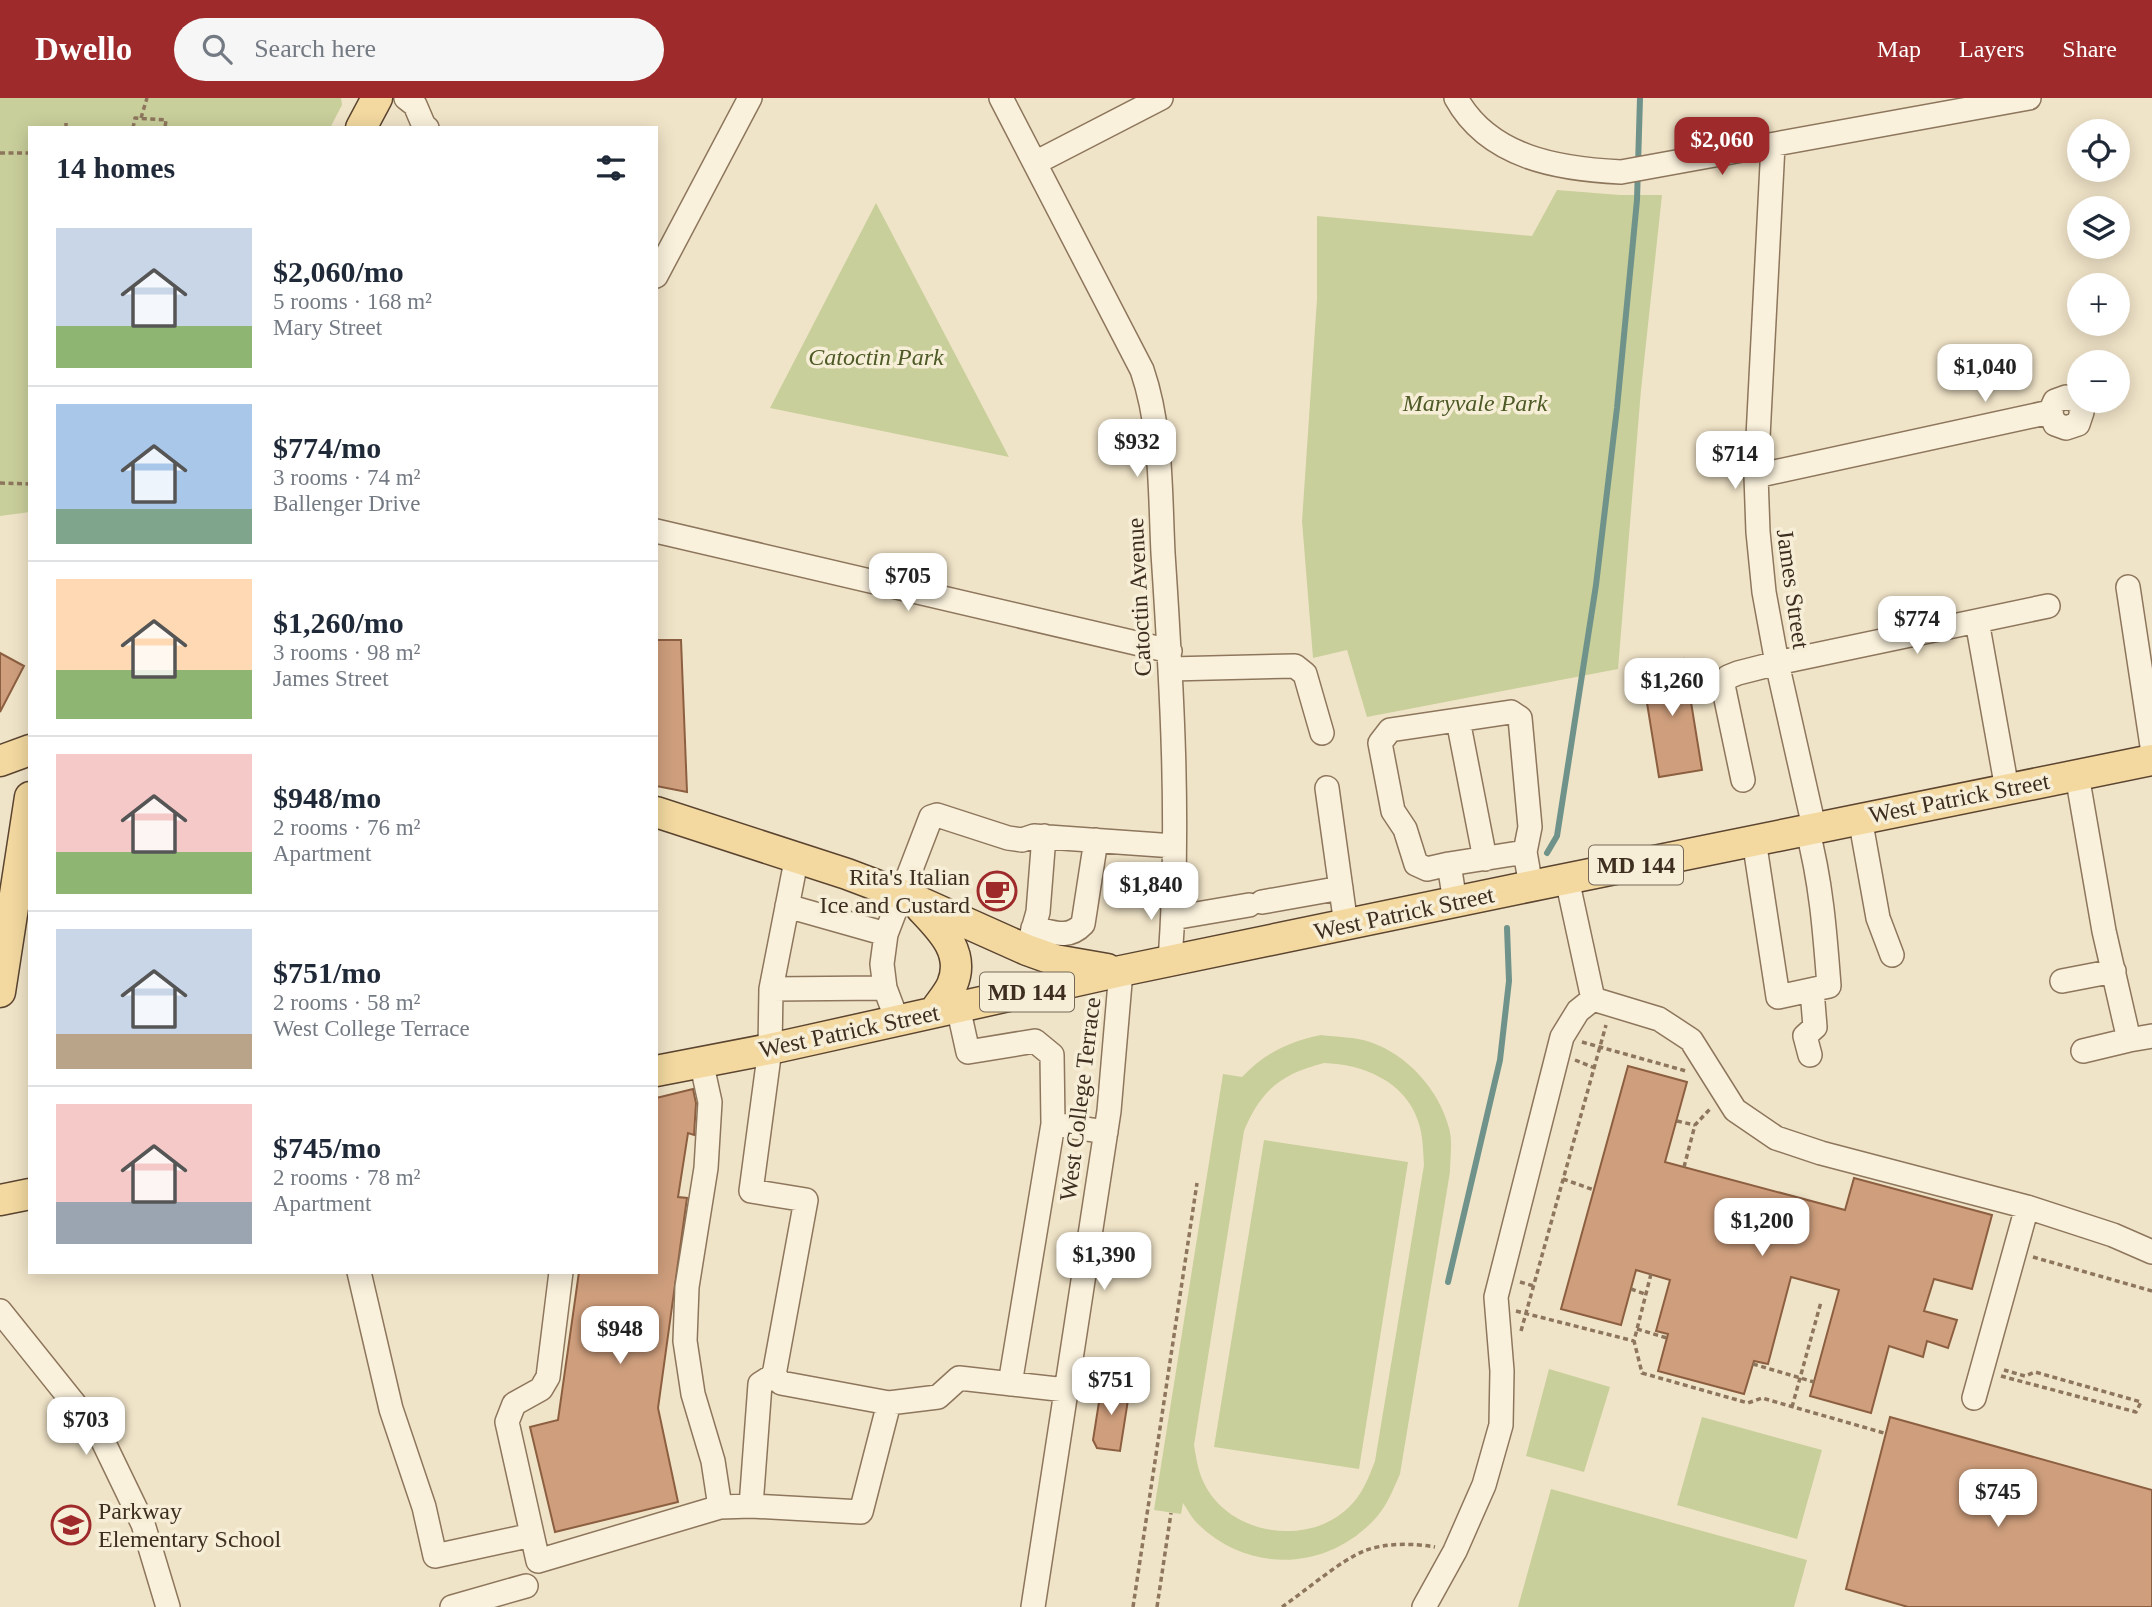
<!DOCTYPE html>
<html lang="en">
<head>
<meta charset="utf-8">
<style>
  :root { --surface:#fff; --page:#f6f6f7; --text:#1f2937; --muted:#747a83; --line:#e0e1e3; --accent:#9e2a2b }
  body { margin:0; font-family:"Times New Roman",serif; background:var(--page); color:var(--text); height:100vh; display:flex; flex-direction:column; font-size:26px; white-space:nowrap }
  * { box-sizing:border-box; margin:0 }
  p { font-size:23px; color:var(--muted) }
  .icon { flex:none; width:38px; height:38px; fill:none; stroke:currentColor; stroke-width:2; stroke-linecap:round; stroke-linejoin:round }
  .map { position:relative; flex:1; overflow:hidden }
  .panel { position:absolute; left:28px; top:28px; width:630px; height:1148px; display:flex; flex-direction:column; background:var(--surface); border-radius:0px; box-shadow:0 4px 18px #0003 }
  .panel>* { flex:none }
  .controls { position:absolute; left:2067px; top:21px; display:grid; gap:14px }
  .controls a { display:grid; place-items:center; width:63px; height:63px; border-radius:50%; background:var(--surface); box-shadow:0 4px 18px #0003; font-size:35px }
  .price { position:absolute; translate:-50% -60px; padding:0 16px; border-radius:14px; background:#fff; color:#222; font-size:23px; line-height:46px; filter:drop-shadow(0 2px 4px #0008) }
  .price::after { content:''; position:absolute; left:50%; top:42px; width:21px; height:16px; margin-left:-10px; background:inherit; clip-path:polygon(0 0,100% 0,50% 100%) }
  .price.selected { background:var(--accent); color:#fff }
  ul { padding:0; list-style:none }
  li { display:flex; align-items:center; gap:21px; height:175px; padding:0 28px }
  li+li { border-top:2px solid var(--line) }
  li span { display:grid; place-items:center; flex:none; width:196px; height:140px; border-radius:0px; color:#555 }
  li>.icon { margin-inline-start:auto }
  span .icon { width:84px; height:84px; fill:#fffc; stroke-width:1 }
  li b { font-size:30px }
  h2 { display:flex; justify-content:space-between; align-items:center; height:84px; padding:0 28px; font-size:30px }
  header { display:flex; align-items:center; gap:42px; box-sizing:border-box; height:98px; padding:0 35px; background:var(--accent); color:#fff }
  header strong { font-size:33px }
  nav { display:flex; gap:38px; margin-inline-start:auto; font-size:24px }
  .search { width:490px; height:63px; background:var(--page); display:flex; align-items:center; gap:18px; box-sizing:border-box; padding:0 24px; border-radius:38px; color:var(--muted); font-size:26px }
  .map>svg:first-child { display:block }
</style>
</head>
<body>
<header>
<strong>Dwello</strong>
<div class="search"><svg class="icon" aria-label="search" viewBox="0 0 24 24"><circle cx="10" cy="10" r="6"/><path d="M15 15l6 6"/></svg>Search here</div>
<nav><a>Map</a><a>Layers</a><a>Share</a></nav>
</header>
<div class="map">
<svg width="2152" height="1509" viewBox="0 0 2152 1509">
  <rect width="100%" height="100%" fill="#f0e4c8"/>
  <path fill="#c9cf9b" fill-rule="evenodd" d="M0,0H341L342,7L330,30H30V414L0,418Z
    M1557,92L1620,97H1662L1641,292L1618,571L1367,619L1347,552L1313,560L1302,423L1317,201V118L1532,138Z
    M876,105L1009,359L770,310Z
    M1321,937C1337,939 1355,939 1370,944C1408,957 1439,992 1449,1030C1453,1043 1450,1060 1450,1074L1400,1376C1393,1392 1386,1410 1373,1423C1325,1473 1249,1475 1199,1427C1192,1421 1188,1412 1183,1405L1181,1416L1154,1412L1223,976L1242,979C1264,956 1289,943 1321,937ZM1324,965C1362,966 1405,983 1418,1023C1423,1037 1423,1052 1424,1067L1375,1363C1369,1379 1362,1397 1349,1409C1308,1450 1227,1437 1203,1383C1198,1372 1196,1359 1194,1347L1244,1033C1261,992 1281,976 1324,965Z
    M1264,1042L1408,1064L1359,1371L1214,1349Z
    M1549,1271L1610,1289L1584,1374L1526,1358Z
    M1702,1319L1822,1352L1797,1441L1677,1407Z
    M1551,1391L1807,1462L1794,1509H1518Z"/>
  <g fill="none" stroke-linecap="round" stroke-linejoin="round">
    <path stroke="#6f938a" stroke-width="6" d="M1547,755L1557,738L1596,487L1617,310L1637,102L1640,0
      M1448,1184L1500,962L1509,883L1507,830"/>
  </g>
  <path fill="#cf9f7d" stroke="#8d5f41" stroke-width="2" d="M656,542H681L687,694L656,688Z
    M0,555L24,568L0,614Z
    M1684,561L1702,672L1659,679L1641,568Z
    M1628,968L1687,984L1665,1064L1845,1112L1854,1080L1992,1117L1972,1191L1934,1181L1924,1213L1957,1222L1948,1250L1927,1243L1923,1259L1889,1248L1871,1315L1810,1298L1839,1192L1791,1179L1768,1266L1754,1263L1744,1296L1658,1273L1668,1236L1656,1233L1670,1182L1636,1172L1621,1227L1561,1211Z
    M693,991L696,1005L694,1037L688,1035L678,1099L687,1100L658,1310L678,1404L555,1434L530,1329L558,1322L579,1174H656V1000Z
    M1102,1285L1130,1289L1120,1353L1097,1350L1093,1342Z
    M1890,1319L2152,1392V1509H1908L1846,1491Z"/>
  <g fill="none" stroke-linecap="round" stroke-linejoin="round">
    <defs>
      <path id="minor" d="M406,0L415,7L424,28L427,30
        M1001,0L1142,272C1162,330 1160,395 1163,455C1172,591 1180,728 1170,863
        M1456,0C1489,60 1559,71 1621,74L2029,0
        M1773,47L1756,378L1758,434L1764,494L1777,565L1814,729
        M1035,65L1161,0
        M656,178L750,0
        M1756,378L2050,314L2055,303L2066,299L2078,303L2082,314L2078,326L2066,330L2055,326L2050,314
        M656,433L1170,553
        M2128,489L2152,648
        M1977,523L2007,691
        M1170,571L1295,568L1305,576L1322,635
        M1458,622L1485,761
        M2077,677L2104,833L2129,942L2083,953
        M1743,682L1723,587L1728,579L1738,575L1777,565L2048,508
        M1327,690L1346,827
        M1860,720L1878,820L1892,857
        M1754,742L1778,899L1829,888C1825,835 1821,782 1807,731
        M797,758L771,891L770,951L751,1093L806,1102L774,1277L781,1285L889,1305
        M1449,766L1427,771L1416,766L1405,731L1393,713L1380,645L1390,632L1511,614L1520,620L1530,729L1525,754
        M1567,781L1593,901
        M1262,804L1341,790
        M1455,804L1449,766L1525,754L1531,788
        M787,808L886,836
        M1173,820L1249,807
        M1033,830C1053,834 1068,842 1083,826L1096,742
        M1030,842L1038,814L1044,738
        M2062,883L2114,873
        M885,890L882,866L886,836L931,719L937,717L1008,740L1022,742L1034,738L1174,748
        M771,891L885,890L897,922
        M1593,901L1659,921L1691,942L1735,1012L1776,1040L1821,1055L2027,1109L2113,1137L2152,1154
        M958,909L968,954L1035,943L1052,957L1053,1026
        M2129,942L2152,938
        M1810,957L1805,938L1815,929L1812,892
        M359,1174L391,1311L424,1409L435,1458L532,1437
        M561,1174L548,1279L541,1291L514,1306L507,1324L538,1463L720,1409L713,1363L693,1296L685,1243L687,1189L706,1070L710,1004L701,963
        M0,1213L101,1339L143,1426L168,1509
        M1010,1286L1053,1026L1106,1034
        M1974,1300L2027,1109
        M751,1408L760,1286L774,1277
        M720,1409L751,1408L861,1414L889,1305L938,1299L959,1280L1066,1292
        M452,1509L526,1488
        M1033,1509L1109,1013L1121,873
        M1424,1509L1455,1453L1484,1387L1501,1327L1502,1273L1496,1199L1562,939L1578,913L1593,901"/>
      <path id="major" d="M361,30L377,0
        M0,663L30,652
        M656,714L847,776L913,801L1027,852L1055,862L1107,871
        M921,810C941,831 966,855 952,887C948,896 940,905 934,914
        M0,894L30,699
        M656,973L770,951L1121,873L1546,785L2152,662
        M0,1102L30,1096"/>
    </defs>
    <use href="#minor" stroke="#8d765c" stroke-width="26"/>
    <use href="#major" stroke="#5b4430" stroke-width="33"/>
    <path stroke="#8d765c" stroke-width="3.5" stroke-dasharray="5 3.5" stroke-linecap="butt" d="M141,20L147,0
      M66,25V30
      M133,30L135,20L166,22L165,30
      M0,55H30
      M0,385L30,386
      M1582,944L1686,973
      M1575,962L1595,970
      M1677,1023L1695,1027
      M1684,1069L1695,1027L1710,1011
      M1563,1081L1594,1092
      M2033,1159L2152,1193
      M1651,1176L1634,1243L1642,1275L1748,1305L1762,1300L1884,1335
      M1520,1184L1534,1188
      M1631,1191L1645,1196
      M1516,1213L1634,1243
      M1637,1231L1667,1240
      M1521,1233L1606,927
      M1753,1266L1814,1284
      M2001,1278L2136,1314L2141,1304L2035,1274L2025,1278L2004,1272
      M1792,1309L1821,1204
      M1133,1509L1197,1085
      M1157,1509L1171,1415
      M1282,1509C1304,1494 1341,1462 1364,1453C1384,1445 1413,1445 1435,1449"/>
    <use href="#minor" stroke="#faf1dc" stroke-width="23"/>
    <use href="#major" stroke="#f3d9a0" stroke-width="30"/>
  </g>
  <defs>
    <symbol id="cafe-ring" viewBox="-11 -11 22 22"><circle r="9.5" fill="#f7eed8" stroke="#9e2a2b" stroke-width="1.5"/><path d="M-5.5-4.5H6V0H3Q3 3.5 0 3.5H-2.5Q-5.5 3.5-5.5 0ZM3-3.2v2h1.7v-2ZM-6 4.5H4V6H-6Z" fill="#9e2a2b"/></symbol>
    <symbol id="school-ring" viewBox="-11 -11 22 22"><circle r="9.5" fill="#f7eed8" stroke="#9e2a2b" stroke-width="1.5"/><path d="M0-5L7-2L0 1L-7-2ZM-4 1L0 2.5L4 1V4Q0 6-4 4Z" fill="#9e2a2b"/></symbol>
  </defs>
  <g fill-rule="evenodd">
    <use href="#cafe-ring" x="975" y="771" width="44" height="44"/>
    <use href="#school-ring" x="49" y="1405" width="44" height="44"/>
  </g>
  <g text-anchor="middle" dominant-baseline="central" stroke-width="7" stroke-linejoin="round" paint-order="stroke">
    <g fill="#f7eed8" stroke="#756857" stroke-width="2">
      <rect x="1589" y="747.5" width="94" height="39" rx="5"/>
      <rect x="980" y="874.5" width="94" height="39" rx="5"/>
    </g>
    <g font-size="23" font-weight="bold" fill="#3d2e20">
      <text x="1636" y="767">MD 144</text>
      <text x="1027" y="894">MD 144</text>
    </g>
    <g font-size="24" font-style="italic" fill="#4d5a26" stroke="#f7eed8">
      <text x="876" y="259">Catoctin Park</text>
      <text x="1475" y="305">Maryvale Park</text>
    </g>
    <g font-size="24" fill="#3d2e20" stroke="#f7eed8">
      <text transform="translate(1793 491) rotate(82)">James Street</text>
      <text transform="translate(1139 499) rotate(-93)">Catoctin Avenue</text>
      <text transform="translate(1959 700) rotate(-11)">West Patrick Street</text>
      <text transform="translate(1404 815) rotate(-12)">West Patrick Street</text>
      <text transform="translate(849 933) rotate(-12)">West Patrick Street</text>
      <text transform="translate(1080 1001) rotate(-83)">West College Terrace</text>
    </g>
    <g font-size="24" fill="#3d2e20" stroke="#f7eed8" text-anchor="end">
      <text x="970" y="779">Rita's Italian<tspan x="970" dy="28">Ice and Custard</tspan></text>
      <text x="98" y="1413" text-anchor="start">Parkway<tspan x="98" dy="28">Elementary School</tspan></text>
    </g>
  </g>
</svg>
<div class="controls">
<a><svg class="icon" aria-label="locate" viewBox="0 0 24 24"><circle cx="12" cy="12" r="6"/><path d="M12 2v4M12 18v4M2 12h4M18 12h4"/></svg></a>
<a><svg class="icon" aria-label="layers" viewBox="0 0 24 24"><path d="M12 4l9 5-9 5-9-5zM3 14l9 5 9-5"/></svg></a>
<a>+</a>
<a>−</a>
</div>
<b class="price selected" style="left:1722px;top:79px">$2,060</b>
<b class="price" style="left:1985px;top:306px">$1,040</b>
<b class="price" style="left:1137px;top:381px">$932</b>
<b class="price" style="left:1735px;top:393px">$714</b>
<b class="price" style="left:908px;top:515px">$705</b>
<b class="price" style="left:1917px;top:558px">$774</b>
<b class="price" style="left:1672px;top:620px">$1,260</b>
<b class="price" style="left:1151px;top:824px">$1,840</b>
<b class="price" style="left:1762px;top:1160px">$1,200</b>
<b class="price" style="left:1104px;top:1194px">$1,390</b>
<b class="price" style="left:620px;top:1268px">$948</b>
<b class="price" style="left:1111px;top:1319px">$751</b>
<b class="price" style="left:86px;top:1359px">$703</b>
<b class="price" style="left:1998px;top:1431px">$745</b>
<section class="panel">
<h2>14 homes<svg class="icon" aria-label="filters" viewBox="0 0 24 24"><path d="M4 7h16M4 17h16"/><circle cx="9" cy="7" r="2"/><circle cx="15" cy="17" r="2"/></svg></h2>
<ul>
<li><span style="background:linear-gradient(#c9d6e8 70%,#8fb573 0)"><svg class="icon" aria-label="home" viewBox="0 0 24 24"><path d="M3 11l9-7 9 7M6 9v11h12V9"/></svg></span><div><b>$2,060/mo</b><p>5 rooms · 168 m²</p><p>Mary Street</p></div></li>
<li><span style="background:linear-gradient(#a9c7e8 75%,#7fa58c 0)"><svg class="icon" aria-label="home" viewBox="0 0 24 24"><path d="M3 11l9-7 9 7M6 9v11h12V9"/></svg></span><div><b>$774/mo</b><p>3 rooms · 74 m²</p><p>Ballenger Drive</p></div></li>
<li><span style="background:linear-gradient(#ffd9b3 65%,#8fb573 0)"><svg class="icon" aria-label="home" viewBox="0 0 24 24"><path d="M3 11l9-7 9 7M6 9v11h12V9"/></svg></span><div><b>$1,260/mo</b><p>3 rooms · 98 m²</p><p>James Street</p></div></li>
<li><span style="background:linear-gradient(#f6c9c9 70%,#8fb573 0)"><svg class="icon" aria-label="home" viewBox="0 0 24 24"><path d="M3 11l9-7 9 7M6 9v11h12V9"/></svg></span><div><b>$948/mo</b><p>2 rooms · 76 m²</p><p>Apartment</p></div></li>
<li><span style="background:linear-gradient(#c9d6e8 75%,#b9a48a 0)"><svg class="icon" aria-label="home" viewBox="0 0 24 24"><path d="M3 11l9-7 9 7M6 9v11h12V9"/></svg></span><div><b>$751/mo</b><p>2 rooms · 58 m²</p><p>West College Terrace</p></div></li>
<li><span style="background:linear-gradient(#f6c9c9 70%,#9aa5b1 0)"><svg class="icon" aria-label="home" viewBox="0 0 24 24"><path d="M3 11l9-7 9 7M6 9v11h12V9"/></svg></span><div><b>$745/mo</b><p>2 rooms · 78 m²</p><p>Apartment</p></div></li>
</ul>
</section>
</div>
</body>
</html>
